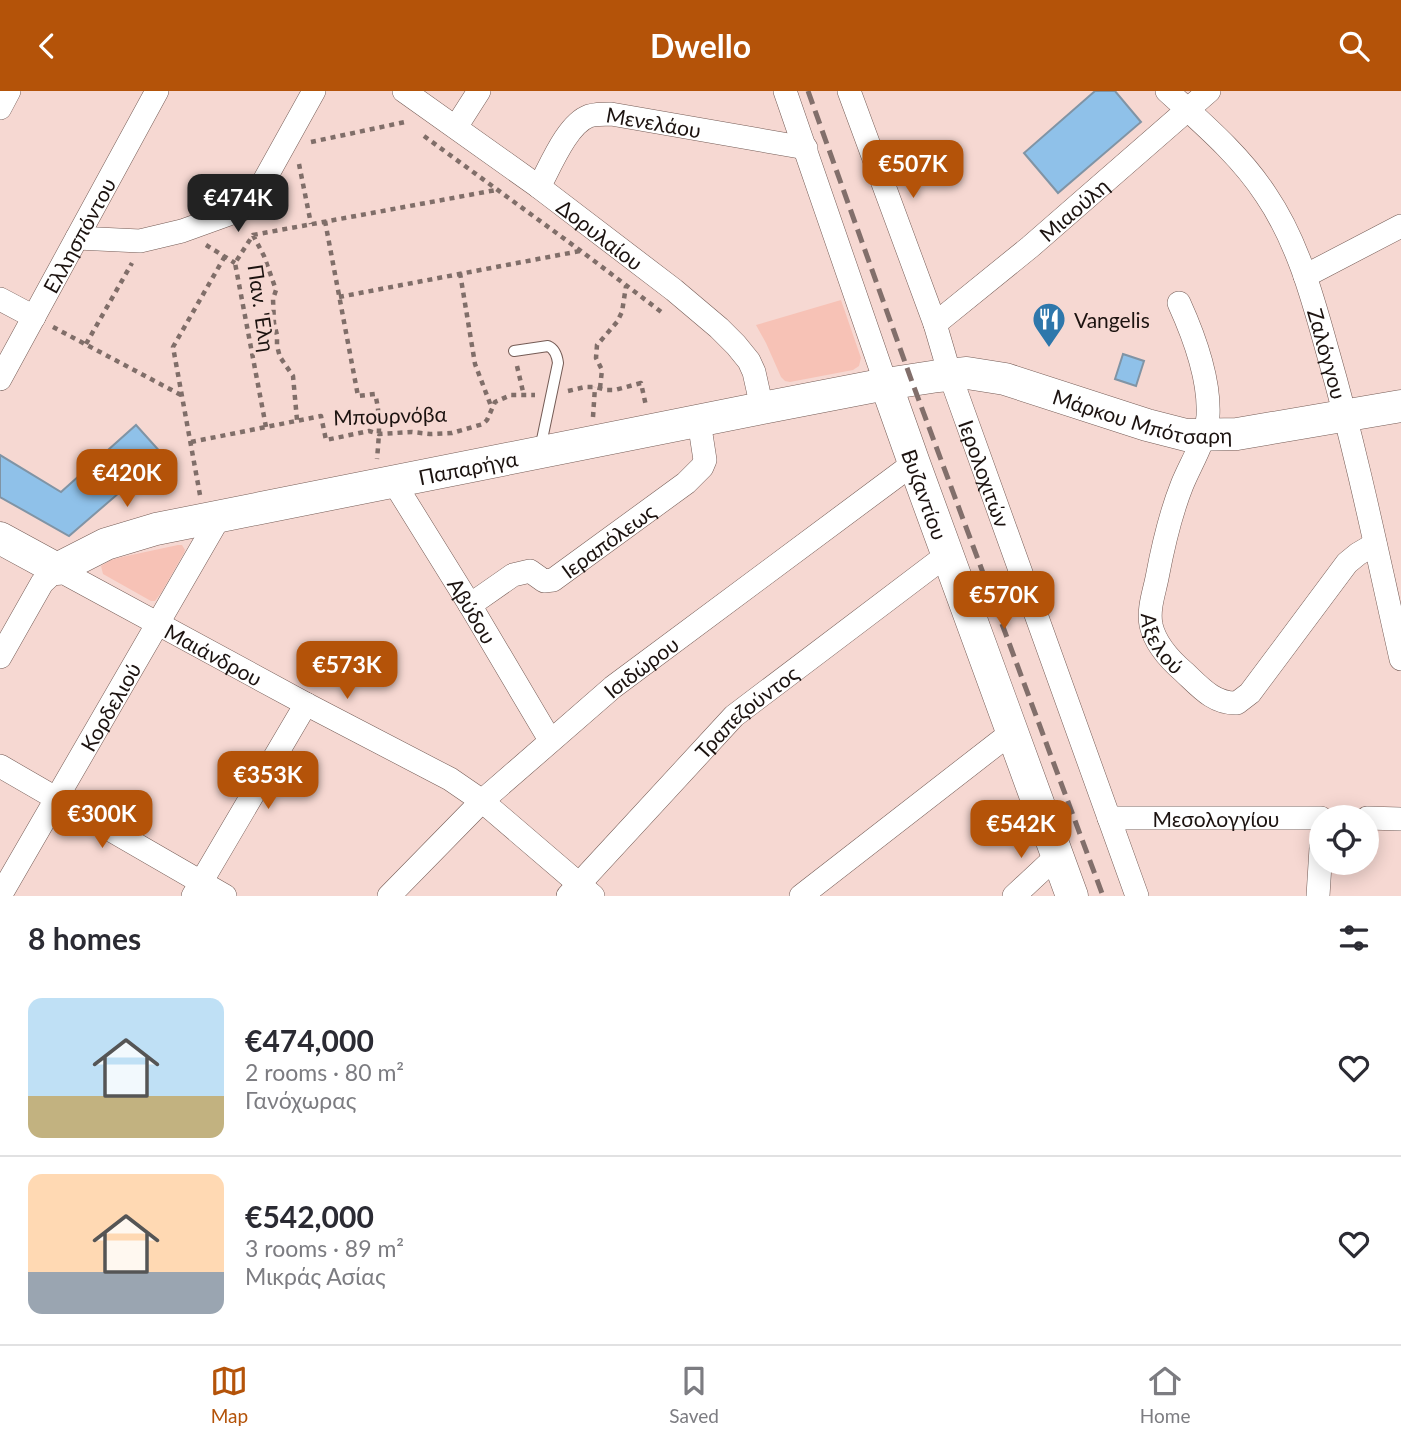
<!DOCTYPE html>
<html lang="en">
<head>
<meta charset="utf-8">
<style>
  :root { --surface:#fff; --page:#f2f2f3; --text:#2b2b33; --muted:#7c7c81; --line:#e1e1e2; --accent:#b45309 }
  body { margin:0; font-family:Lato,sans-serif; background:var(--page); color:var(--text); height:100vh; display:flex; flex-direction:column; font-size:26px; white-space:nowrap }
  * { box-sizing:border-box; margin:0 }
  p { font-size:23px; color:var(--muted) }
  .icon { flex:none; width:38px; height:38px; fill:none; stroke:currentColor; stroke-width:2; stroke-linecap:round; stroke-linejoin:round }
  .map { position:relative; height:805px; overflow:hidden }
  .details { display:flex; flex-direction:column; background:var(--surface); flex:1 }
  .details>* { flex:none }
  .fabs { position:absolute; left:1309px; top:714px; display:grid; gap:14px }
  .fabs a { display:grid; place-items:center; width:70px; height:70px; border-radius:50%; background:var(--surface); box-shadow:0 4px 18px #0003; font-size:35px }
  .price { position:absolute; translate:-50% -60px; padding:0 16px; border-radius:14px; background:var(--accent); color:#fff; font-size:23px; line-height:46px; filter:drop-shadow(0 2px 4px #0008) }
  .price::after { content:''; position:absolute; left:50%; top:42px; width:21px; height:16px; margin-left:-10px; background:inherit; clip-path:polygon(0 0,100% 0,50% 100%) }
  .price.active { background:#222; color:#fff }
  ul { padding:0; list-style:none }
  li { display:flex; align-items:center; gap:21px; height:175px; padding:0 28px }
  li+li { border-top:2px solid var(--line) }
  li span { display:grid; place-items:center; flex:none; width:196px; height:140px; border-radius:14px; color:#555 }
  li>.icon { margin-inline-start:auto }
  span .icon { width:84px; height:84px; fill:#fffc; stroke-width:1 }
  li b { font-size:30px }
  h2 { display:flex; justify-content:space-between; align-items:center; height:84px; padding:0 28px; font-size:30px }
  header { display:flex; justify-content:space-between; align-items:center; height:91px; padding:0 28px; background:var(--accent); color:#fff; font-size:32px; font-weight:700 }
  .tab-bar { display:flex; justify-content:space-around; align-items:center; height:98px; border-top:2px solid var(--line); background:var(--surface); font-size:19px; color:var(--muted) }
  .tab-bar a { display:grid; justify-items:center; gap:4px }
  .tab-bar .active { color:var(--accent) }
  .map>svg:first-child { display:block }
</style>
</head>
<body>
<header><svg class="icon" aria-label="back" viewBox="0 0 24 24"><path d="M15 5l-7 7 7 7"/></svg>Dwello<svg class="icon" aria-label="search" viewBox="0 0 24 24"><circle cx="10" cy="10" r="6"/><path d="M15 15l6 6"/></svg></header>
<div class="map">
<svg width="1401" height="805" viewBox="0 0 1401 805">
  <rect width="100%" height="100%" fill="#f6d8d2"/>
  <path fill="#f7c2b6" d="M841,209L861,267L859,275L853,279L790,291L785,290L781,286L766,252L756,234Z
    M178,454H182L185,459L184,462L161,502L155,510H151L103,483L101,475L111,469L122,466Z"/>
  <path fill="#8fc1e9" stroke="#8094a5" stroke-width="2" d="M1095,0H1115L1141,31L1058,102L1024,62Z
    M1123,263L1144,270L1136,295L1115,288Z
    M136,334L163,364L69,445L0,406V364L61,401Z"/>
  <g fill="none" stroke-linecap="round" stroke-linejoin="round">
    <defs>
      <path id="lane" d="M514,260L548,255C555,258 557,264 558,272L540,358"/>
      <g id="street">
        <path id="s1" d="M404,0L539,96L674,199L719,237L736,254L749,270L754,281L762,317"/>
        <path d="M785,0L886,293"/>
        <path id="s2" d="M849,0L935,233L950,284L1137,805"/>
        <path id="s3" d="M1167,0C1202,32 1240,64 1266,104C1298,151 1313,208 1328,262C1357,363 1378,466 1401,568"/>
        <path d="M0,17L9,0"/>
        <path d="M456,36L479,0"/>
        <path id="s4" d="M539,96C550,76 567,33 589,25C596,23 604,23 611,23L806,57"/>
        <path d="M77,147L140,150L182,140L243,118L251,110L259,99L314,0"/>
        <path d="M1305,185L1401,135"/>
        <path d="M0,208L34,226"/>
        <path id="s5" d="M1179,212C1194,245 1210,288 1208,325C1206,349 1191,372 1182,394C1170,424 1163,455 1157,487C1154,502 1148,518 1151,534C1155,552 1170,569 1184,581C1200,596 1214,613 1237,612L1250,602L1347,472L1358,463L1375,453"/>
        <path id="s6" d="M935,233L1030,156L1209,0"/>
        <path id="s7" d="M0,288L157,0"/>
        <path id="s8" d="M393,390L470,514L550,649"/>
        <path id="s9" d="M470,514L513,484L530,480L544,490L553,489L686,392L702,376L705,369L699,330"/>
        <path id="s10" d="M0,566L42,492L57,478L306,613L450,688L482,710L593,805"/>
        <path d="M0,675L225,805"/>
        <path id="s11" d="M1109,727H1321"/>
        <path d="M1367,727L1401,728"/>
        <path id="s12" d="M0,805L220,425"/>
        <path d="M193,805L306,613"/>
        <path id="s13" d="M389,805L482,710L613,596L914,372"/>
        <path id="s14" d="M568,805L734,625L948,463"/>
        <path d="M801,805L1012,641"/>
        <path d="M1014,805L1058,764"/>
        <path d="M1318,805L1321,757"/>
      </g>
      <g id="secondary">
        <path id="s15" d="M886,293L914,372L1072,805"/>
        <path id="s16" d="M0,447L57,478L106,453L156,438L762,317L886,293L938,285L967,282L1005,288L1147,334L1186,344L1237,343L1401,315"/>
      </g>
    </defs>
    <use href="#lane" stroke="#745b55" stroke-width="12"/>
    <use href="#street" stroke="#745b55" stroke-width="24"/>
    <use href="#secondary" stroke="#745b55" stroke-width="33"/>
    <path stroke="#806e69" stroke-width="4.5" stroke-dasharray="5 5" stroke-linecap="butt" d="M424,45L581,160L664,223
      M311,51L405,31L408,33
      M299,73L311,133
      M325,130L358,305L375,303C381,325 379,345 377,368
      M253,144L264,165L276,199L273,208L274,232L277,244V255L280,266L293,285L297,329
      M206,154L235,172
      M460,182L475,273L491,315
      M339,206L580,160
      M53,236L181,304
      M86,253L132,172
      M517,275L524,305
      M600,297L602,279L596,267L597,254L617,231L622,221L626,195
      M568,300L585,296H595L607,299H615L641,292L646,315
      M593,326L595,296
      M266,336L235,172L253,144L496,99
      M191,351L321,325L326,349L369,340L379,343L412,341L430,343L452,342L483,333L487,329L495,311L511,304H535
      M200,404L173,256L225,165"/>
    <use href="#lane" stroke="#fff" stroke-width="10"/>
    <use href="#street" stroke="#fff" stroke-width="23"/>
    <use href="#secondary" stroke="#fff" stroke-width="32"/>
    <path stroke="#826f6b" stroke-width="5" stroke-dasharray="14 7" stroke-linecap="butt" d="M808,0L911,288L1103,805"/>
  </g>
  <defs>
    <symbol id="restaurant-pin" viewBox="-11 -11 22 30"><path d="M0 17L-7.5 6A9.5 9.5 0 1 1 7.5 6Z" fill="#2e77ab" stroke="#f6d8d2"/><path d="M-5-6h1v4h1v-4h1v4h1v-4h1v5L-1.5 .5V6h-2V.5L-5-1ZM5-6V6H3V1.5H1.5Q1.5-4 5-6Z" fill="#fff"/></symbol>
  </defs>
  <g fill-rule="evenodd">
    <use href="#restaurant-pin" x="1030" y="209" width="38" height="52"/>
  </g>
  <g text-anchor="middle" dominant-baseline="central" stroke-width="6" stroke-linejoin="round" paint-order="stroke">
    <g font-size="21" fill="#1c1310" stroke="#f6d8d2">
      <text stroke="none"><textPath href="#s4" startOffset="154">Μενελάου</textPath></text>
      <text stroke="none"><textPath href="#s6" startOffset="180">Μιαούλη</textPath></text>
      <text stroke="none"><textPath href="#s7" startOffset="164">Ελλησπόντου</textPath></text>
      <text stroke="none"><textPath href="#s1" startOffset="243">Δορυλαίου</textPath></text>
      <text transform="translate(262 217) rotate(82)">Παν. 'Ελη</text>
      <text stroke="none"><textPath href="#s3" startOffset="315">Ζαλόγγου</textPath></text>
      <text stroke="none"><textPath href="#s16" startOffset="1180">Μάρκου Μπότσαρη</textPath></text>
      <text transform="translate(390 324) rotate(-2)">Μπουρνόβα</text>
      <text stroke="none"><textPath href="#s16" startOffset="490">Παπαρήγα</textPath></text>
      <text stroke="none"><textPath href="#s2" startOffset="406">Ιερολοχιτών</textPath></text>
      <text stroke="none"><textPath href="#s15" startOffset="117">Βυζαντίου</textPath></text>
      <text stroke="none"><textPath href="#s9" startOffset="164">Ιεραπόλεως</textPath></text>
      <text stroke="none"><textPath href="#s8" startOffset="152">Αβύδου</textPath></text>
      <text stroke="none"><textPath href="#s5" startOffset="357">Αξελού</textPath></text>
      <text stroke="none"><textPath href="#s10" startOffset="284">Μαιάνδρου</textPath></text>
      <text stroke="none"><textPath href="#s13" startOffset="341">Ισιδώρου</textPath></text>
      <text stroke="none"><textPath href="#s12" startOffset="219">Κορδελιού</textPath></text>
      <text stroke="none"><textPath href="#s14" startOffset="257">Τραπεζούντος</textPath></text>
      <text stroke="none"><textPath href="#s11" startOffset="107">Μεσολογγίου</textPath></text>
    </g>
    <g font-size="21" fill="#1c1310" stroke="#f6d8d2" text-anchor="start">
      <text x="1074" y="228">Vangelis</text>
    </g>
  </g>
</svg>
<div class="fabs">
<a><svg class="icon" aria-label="locate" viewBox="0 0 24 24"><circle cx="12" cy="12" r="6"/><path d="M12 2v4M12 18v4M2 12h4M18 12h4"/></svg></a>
</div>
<b class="price" style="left:913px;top:109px">€507K</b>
<b class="price active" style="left:238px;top:143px">€474K</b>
<b class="price" style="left:127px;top:418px">€420K</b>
<b class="price" style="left:1004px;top:540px">€570K</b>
<b class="price" style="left:347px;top:610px">€573K</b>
<b class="price" style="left:268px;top:720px">€353K</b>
<b class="price" style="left:102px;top:759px">€300K</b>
<b class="price" style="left:1021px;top:769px">€542K</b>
</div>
<section class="details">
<h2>8 homes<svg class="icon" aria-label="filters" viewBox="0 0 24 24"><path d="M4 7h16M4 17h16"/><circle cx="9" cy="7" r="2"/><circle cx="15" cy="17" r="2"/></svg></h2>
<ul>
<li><span style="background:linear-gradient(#bfe0f5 70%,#c2b280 0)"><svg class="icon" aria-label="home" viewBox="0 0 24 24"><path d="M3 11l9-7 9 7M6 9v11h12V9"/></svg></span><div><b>€474,000</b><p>2 rooms · 80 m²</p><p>Γανόχωρας</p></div><svg class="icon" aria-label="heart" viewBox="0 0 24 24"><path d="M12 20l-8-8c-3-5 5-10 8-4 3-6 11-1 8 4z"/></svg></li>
<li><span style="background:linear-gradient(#ffd9b3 70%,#9aa5b1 0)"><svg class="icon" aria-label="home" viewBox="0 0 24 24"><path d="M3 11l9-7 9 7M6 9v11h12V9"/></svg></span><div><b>€542,000</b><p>3 rooms · 89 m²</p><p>Μικράς Ασίας</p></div><svg class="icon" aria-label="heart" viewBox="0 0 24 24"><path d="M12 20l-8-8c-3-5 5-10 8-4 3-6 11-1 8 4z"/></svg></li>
</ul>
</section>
<nav class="tab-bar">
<a class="active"><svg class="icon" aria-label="map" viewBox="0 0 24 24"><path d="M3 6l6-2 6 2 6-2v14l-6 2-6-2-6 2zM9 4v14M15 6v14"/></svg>Map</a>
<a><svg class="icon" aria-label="saved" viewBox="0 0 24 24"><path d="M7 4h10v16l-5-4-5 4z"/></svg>Saved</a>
<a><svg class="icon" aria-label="home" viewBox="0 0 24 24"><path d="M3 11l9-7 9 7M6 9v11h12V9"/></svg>Home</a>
</nav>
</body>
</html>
